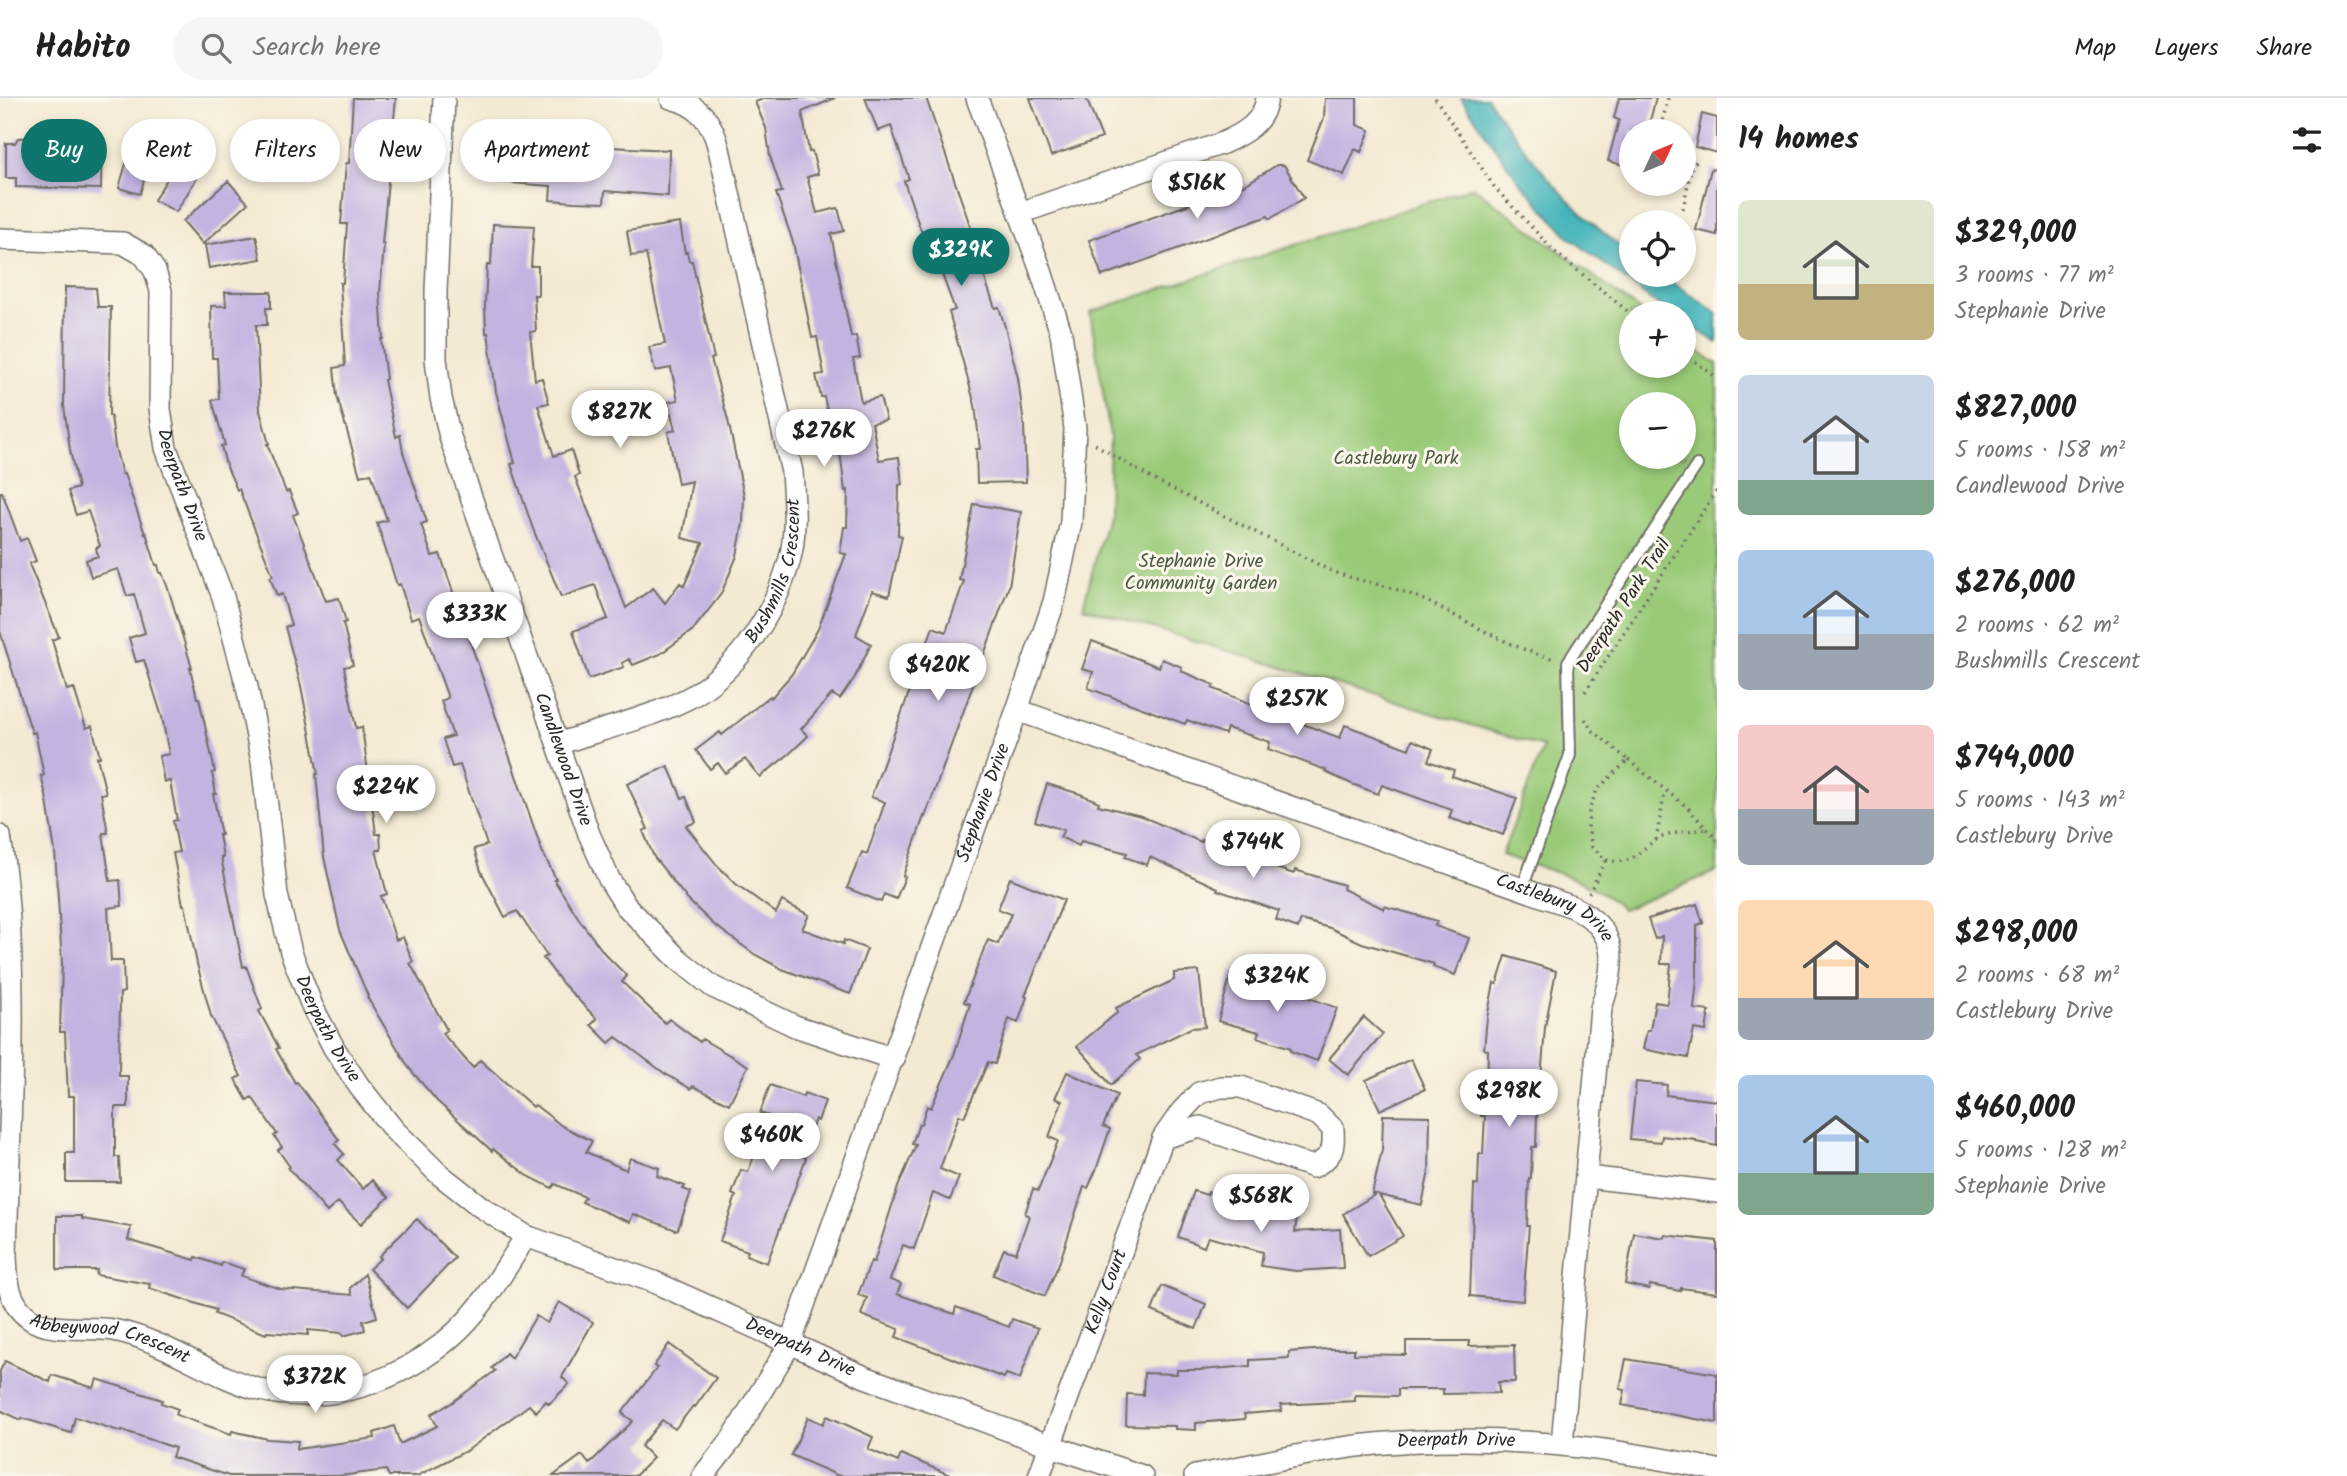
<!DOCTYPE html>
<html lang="en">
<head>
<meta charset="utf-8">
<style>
  :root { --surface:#fff; --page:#f6f6f6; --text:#202124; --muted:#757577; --line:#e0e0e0; --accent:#0f766e }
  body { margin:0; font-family:Kalam,sans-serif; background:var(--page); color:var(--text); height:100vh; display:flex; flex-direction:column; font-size:26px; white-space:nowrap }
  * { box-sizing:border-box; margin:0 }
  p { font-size:23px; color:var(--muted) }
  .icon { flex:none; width:38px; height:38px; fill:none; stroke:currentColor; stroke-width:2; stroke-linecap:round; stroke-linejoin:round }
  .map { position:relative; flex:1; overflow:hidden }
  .sheet { display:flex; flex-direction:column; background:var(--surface); width:630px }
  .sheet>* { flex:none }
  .hud { position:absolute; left:21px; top:21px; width:665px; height:63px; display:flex; gap:14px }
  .needle { width:46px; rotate:46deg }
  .tools { position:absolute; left:1619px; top:21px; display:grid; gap:14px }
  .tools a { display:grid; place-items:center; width:77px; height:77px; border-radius:50%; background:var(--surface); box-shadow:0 4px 10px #0003; font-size:35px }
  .price { position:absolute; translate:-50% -60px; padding:0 16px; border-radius:24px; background:#fff; color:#222; font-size:23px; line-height:46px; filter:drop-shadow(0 2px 4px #0008) }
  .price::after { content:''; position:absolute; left:50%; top:42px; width:21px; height:16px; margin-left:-10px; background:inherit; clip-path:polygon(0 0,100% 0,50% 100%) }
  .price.current { background:var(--accent); color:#fff }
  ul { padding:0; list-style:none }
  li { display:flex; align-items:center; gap:21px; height:175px; padding:0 21px }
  li span { display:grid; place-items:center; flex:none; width:196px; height:140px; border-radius:10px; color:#555 }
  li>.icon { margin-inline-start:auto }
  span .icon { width:84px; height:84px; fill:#fffc; stroke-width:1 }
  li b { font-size:30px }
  h2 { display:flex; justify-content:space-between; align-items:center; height:84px; padding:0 21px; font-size:30px }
  .tag { padding:0 24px; border-radius:32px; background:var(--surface); box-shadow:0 4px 10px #0003; font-size:24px; line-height:63px }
  .tag.current { background:var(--accent); color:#fff }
  header { display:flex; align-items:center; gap:42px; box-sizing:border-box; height:98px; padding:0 35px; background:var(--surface); border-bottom:2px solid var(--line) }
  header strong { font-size:33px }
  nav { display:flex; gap:38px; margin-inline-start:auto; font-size:24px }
  .search { width:490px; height:63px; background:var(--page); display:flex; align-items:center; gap:18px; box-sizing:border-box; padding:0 24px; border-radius:38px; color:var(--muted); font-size:26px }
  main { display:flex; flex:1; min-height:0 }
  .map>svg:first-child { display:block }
</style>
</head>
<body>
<header>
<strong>Habito</strong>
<div class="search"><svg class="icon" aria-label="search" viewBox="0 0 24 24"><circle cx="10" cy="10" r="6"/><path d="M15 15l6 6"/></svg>Search here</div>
<nav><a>Map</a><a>Layers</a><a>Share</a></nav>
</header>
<main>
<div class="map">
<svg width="1717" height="1378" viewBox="0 0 1717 1378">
  <rect width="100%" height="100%" fill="#fbf7ec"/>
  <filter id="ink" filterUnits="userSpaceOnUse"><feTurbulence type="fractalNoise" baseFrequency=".0143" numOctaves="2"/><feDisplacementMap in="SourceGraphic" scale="14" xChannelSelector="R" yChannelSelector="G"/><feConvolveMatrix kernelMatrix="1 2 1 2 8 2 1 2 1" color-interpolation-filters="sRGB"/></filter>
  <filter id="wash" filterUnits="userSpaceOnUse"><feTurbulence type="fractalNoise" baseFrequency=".00686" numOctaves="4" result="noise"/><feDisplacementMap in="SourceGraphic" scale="28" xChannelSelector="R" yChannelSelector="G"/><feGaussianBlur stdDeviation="1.57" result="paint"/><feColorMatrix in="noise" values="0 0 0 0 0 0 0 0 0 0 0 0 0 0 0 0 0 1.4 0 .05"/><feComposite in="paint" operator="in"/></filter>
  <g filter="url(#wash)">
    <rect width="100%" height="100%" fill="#f3ead3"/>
    <path fill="#9aca78" stroke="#627a52" stroke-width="2" fill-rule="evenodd" d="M1473,89L1643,215H1631V268H1684V243L1717,266V773L1622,812C1593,780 1541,771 1502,757L1543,649L1083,509L1108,413L1110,338L1090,214ZM1631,306H1684V359H1631Z"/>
    <path fill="#43b4ba" stroke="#377072" stroke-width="2" d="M1461,0H1487C1530,60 1570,113 1631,156V177H1662L1717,215V245L1684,223V215H1671L1651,202L1569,139L1517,81Z"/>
    <g id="blocks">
      <path fill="#c3b3e1" d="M353,0H396L382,146L384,147L380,194L383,241H381L386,281L384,282L396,339L400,337L403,354L427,424L421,426L432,458L440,456L542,753L556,781L554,782L581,824L605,856L627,878L622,884L665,925L669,921L700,944L702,941L748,968L729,1006L693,988L691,991L664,975L616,939L609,945L591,927L597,921L563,886L543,860L547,858L517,813L505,819L481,773L474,751L487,747L460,667L452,669L443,641L453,638L441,603L448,600L419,518L411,521L400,486L397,487L377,425L387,422L371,375L360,378L337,298L334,270L345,268L340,185H343L347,126H341L346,65H349Z
        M766,0H835L802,14L809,54L812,53L818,76L807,79L817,115L838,110L844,133L831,136L851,239L856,238L860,260L853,261L861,304L880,299L886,322L872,325L879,362L899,359L902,386L899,387L898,437L902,438L889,498L872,493L856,537L871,546L855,579L840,601L832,596L801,631L808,638L789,656L760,679L745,661L725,675L718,665L710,671L696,652L720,634L722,637L770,598L771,600L792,576L818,531L846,456L840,455L844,429H847L848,392L845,393L841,361L834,334H832L824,299H821L816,277L824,276L817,239L812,240L793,144L776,95L782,94L770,58L766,30L755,4Z
        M865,0H926L974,139L971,140L995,210L999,209L1005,229L1018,280L1024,327L1026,384L977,385L976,351H980L975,307L949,214L955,212L936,160L932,162L919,127L904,83L909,81L891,28L878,33Z
        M1030,0H1086L1102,40L1051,58Z
        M1325,0H1357V27L1370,32L1361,54L1355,51L1344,77L1307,62L1324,20Z
        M1619,0H1656L1648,30L1642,28L1641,33H1631V69L1608,63L1619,22L1614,20Z
        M1702,16L1717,20V55L1695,49Z
        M134,38L155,44L140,96L119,90Z
        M41,39L102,40L101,91L16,89V80H6V45H15L18,40Z
        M489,43L669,52L668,98L605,93L604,105L574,104L550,102L551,88L485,83Z
        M187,49L208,62L176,114L154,102Z
        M1277,67H1284L1304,100L1270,121L1268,118L1102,178L1089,142L1246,86Z
        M1711,71L1717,72V137L1696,132Z
        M228,83L248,105L203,146L183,123Z
        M680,125L685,155L687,154L689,163H692L714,260L711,261L728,322L744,398L743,425L737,458L721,496L693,532L660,556L633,567L629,561L622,565L624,569L589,581L573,533L608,521L595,487L561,499L533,431L511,366L515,365L496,294L488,235H486L485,207L487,167H491L493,126L534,128L531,168H538V197H534L536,233L530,234L535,282L542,280L549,305L538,307L554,358L571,352L579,377L575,379L626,510L653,490L665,505L680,485L684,488L703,445L682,440L692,383L678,386L668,334L675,332L668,304L678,302L671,270L655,273L649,249L665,246L646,156L631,158L627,133Z
        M256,138L261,161L209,170L205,147Z
        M65,189L96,190L98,209H111L109,318H111L115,349L122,376H124L145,436L146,435L156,467H158L160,475H162L169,493L192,570H190L197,600H199L215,674L212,675L216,696H213L221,737H219L223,759H221L243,869L246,868L262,911L259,913L279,950L276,951L295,985L297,984L339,1042L335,1046L344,1056L338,1062L363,1091L372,1082L389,1099L361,1126L338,1104L327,1114L288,1070L290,1069L278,1052L282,1049L274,1038L277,1036L252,999L247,1002L235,981L241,978L211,918L197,866L185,807H183L173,755L179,754L173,723L177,722L170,683L164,684L159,658L169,656L162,619L144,562L136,564L129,540L145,535L134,496L127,498L118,471L91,479L86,462L98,458L96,450L100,448L88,413L76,417L68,393L78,390L70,352L64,308Z
        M225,194H271V210H266L267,227H256L260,313L269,346H267L286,394L289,393L298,415L293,417L326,503L339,500L346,524L343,525L353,567L344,569L356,630L362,629L376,736H380L381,752H376L387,796L381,798L396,842L403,839L413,864L410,865L447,932L442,935L473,970L480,962L533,1009L535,1007L562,1028L592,1043L586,1054L626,1072L630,1060L659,1070L657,1078L685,1088L683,1091L691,1094L678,1131L676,1132L633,1116L630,1124L617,1119L582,1104L585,1099L555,1086L552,1090L528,1078L493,1051L492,1053L437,1003L409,970L367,899L368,898L340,832L324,759L316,676H318L301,588L285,529L291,527L282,496L277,498L270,479L273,478L239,391L237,392L226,367L221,348L225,347L212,302L219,301L217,260H212L211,208H226Z
        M0,394H2L20,443L27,440L36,463L29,466L59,539L52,542L67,592L74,590L86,630L92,628L100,659H97L106,695L101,696L108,735H103L110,783L120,782L122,808L108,810L111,863H123L124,894L120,895L119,978H128V1009H115V1059H119L120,1084H66V1055H74V998H68L65,934H60L62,865L55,753L46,697L41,678L44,677L35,634L32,635L0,533Z
        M974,406L1021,414L1009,488L925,719L924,718L903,778L905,779L896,801L884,796L881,804L847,790L862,754L867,756L885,704L871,699L933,529L946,534L964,483L959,482Z
        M1092,543L1159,569L1162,561L1182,569L1181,573L1214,587L1212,590L1251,606L1255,595L1276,602L1274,609L1302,618L1300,625L1340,640L1345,627L1409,651L1412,642L1433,651L1428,663L1454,672L1452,678L1517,700L1503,737L1472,725L1471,727L1449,720L1452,712L1382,687L1378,696L1352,686L1325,674L1326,672L1268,651L1270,644L1227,630L1225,636L1187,622L1185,626L1088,590L1093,574L1082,571Z
        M668,668L682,700L686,699L696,724L686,728L717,767L736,786L776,815L782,803L809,817L802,831L843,846L844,842L867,851L850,896L782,871L754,856L712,825L688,802L654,759L643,733L648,731L627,686Z
        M1047,686L1080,696L1099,704L1098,707L1141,718L1201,744L1202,742L1231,755V753L1255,761L1254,763L1294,776L1295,772L1344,787L1343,791L1384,811V808L1437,823L1435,828L1469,840L1455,877L1433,869L1434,866L1362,845L1330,830L1301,822L1298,830L1276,822L1279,813L1217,792L1218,790L1150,759L1147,767L1125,759L1127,755L1081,743L1079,748L1060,739L1064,732L1035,723Z
        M1010,780L1064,802L1025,898L1027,899L1018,925L1009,921L995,966L988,964L964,1019L959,1017L940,1071L959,1079L950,1102L933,1095L914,1151L903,1147L890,1182L901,1186L897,1196L954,1216L956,1209L1009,1229L1012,1221L1038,1230L1020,1281L1006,1276L1004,1280L896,1239L899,1231L861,1217L867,1200L858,1197L871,1163L874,1164L898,1089L916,1047L912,1046L919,1026H921L927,1008L931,1010L954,957L970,906L964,904L984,851L988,842L998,846L1011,816L998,811Z
        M1697,806L1703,825L1697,827V881L1694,911L1709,913L1706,933L1694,931L1688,960L1643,951L1647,932H1650L1655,904L1667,906L1671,866H1661L1662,838L1655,841L1648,821Z
        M1506,858L1556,873L1545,929L1541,982H1538L1536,1049H1532L1531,1080H1529L1527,1128H1529L1523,1203L1470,1198L1474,1086L1478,1087L1479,1056H1483L1485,1018H1481L1482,993H1487L1488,952L1484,951L1487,920L1494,885L1497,886Z
        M1232,872L1257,878L1256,880L1337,910L1317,963L1290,953L1291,950L1257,939L1259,934L1218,923Z
        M1199,873L1205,929L1191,930L1136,957L1140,961L1111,987L1077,948L1118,914L1116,910L1174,882V875Z
        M1364,919L1383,936L1348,977L1329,961Z
        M1411,961L1425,991L1380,1012L1366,982Z
        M1067,974L1117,997L1103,1028L1110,1031L1096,1072L1088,1090L1084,1089L1060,1163L1045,1198L993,1177L1004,1151L1016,1155L1029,1118L1025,1116L1033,1091L1038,1093L1058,1043L1049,1039L1062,1003L1055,1000Z
        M1636,984L1667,987L1666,997L1717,1003V1048L1696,1044V1042L1662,1038L1661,1044L1630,1041Z
        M770,987L803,999L804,995L825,1003L818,1023L815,1021L802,1058L806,1060L767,1165L746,1157L748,1153L720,1143L736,1098L732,1096L741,1072L748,1074L769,1018L760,1015Z
        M1383,1017L1430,1018L1429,1073L1422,1107L1379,1097L1403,1138L1368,1158L1343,1116L1376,1096H1372L1382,1052Z
        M1194,1093L1207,1097L1208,1094L1261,1108L1260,1113L1297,1118L1295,1134L1340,1131L1343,1170L1296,1173L1261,1168L1263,1154L1208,1139L1204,1149L1178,1139Z
        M57,1118H82V1121L131,1129L128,1142L195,1162L196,1159L221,1168L222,1164L244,1171L241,1178L281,1191L352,1197L350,1190L365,1176L377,1219L363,1223L365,1232L343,1238L342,1235L308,1232V1237L267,1234L266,1236L215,1216L216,1212L149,1190L150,1186L96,1177L97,1172H57Z
        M417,1121L455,1160L407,1210L369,1171L381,1160L379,1158Z
        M1634,1135L1664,1140L1665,1137L1717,1143V1195L1681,1190L1680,1193L1650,1187L1649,1191L1625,1186Z
        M1162,1188L1206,1206L1196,1231L1152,1213Z
        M559,1204L593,1224L562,1279L569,1286L549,1306L546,1303L536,1314L529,1307L468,1352L417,1378H389L386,1372L339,1378H229L172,1359L175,1350L122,1332V1334L75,1319L71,1335L22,1320L21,1322L0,1312V1273L5,1263L50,1284L52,1277L94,1290L97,1281L162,1302L161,1305L178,1311L176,1317L231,1336L232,1333L268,1341L298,1343L297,1351L375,1340L374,1335L394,1328L400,1346L437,1328L431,1316L450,1306L495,1273L492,1270L506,1255L511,1260L536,1218L547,1225Z
        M1406,1243H1469V1248L1514,1247L1515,1284H1498L1499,1295L1443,1296V1291H1398V1298L1355,1297V1303L1281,1307L1282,1313L1244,1316L1245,1321L1196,1325V1332L1175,1331V1328L1126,1327L1127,1296L1143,1297L1144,1275L1177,1276V1272H1200L1250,1268V1262L1289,1260V1254L1327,1251H1354V1256L1406,1257Z
        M669,1246L716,1280L695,1309L693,1308L675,1331L662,1322L641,1348L653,1360L635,1378H553L582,1357L589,1366L633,1323L622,1315L657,1270L654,1268Z
        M1626,1261L1717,1276V1325L1622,1307L1625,1292L1620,1291Z
        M827,1318L873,1339L868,1351L898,1364L901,1356L952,1378H839L791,1357L808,1319L823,1326Z"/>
    </g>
  </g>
  <g filter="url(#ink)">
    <use href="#blocks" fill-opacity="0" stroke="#716e66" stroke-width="2"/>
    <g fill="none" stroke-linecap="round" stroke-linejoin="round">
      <defs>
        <path id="service" d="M1522,791L1570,657L1568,564L1697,367"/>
        <g id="minor">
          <path id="s1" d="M444,0L436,194V261L441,300L450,339L589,736L609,781L626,808L678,861L713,889L795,928L894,961"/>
          <path d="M1020,115L1223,45C1243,36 1264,25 1267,0"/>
          <path id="s2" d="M0,141L123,145L144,157L155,173L161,193L160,311L166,350L223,499L247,589L262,663L277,797L291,854L312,908L334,950L359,988L394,1032L439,1076L481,1109L526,1138L654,1184L865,1279L1051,1348L1142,1378"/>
          <path id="s3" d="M1017,612L1573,809C1620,832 1616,866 1601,910L1562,1346"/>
          <path id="s4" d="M558,646C598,632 658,618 694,597C740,568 774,516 789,464C797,436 794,403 792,374L719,51C712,23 699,7 671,0"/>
          <path id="s5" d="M0,738C21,876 9,1019 6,1158C7,1182 8,1205 29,1220C48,1235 89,1228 113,1232C166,1242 209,1278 261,1292C288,1299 324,1298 351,1291C402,1279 451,1247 482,1205C498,1184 512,1160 526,1138"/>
          <path d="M1587,1079L1717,1094"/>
          <path id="s6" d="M703,1378L732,1341L790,1246L1017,612L1054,504L1071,424L1075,330L1061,235L1040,170L977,0"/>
          <path id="s7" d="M1039,1378L1163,1040L1200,1029L1313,1069C1333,1058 1334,1053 1333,1031L1319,1017L1241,989H1221L1199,995L1181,1014L1163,1040"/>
          <path id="s8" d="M1195,1378C1249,1368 1303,1355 1357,1348C1482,1334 1595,1346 1717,1372"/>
        </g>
      </defs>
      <use href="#service" stroke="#716e66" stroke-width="14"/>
      <use href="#minor" stroke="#716e66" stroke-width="24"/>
      <path stroke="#716e66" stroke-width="3.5" stroke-dasharray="2 5" stroke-linecap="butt" d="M1435,0L1495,90L1555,154L1631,216
        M1668,0L1661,28L1672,33
        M1691,71L1696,63
        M1683,111L1691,71L1684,62
        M1684,255L1717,280
        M1095,346L1149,379L1329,472C1358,484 1391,487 1417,499C1463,519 1507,550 1555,561
        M1585,594L1717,392
        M1585,621L1591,631L1628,662L1597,692L1589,712L1588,730L1592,749L1606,762L1589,795
        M1628,662L1688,710L1717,742
        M1656,742L1665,694
        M1606,762C1634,768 1635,755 1656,742C1670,734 1691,733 1706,731"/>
      <use href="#service" stroke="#fff" stroke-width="10"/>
      <use href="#minor" stroke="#fff" stroke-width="21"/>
    </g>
  </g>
  <g text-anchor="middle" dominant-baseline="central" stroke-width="6" stroke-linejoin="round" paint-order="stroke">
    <g font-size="19" fill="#4c5b42" stroke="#fbf7ec">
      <text x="1396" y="361">Castlebury Park</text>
      <text x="1201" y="464">Stephanie Drive<tspan x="1201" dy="22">Community Garden</tspan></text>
    </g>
    <g font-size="19" fill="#2b2b2b" stroke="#fbf7ec">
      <text stroke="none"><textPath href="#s2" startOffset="385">Deerpath Drive</textPath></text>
      <text stroke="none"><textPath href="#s4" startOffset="299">Bushmills Crescent</textPath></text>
      <text transform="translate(1624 508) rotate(-57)">Deerpath Park Trail</text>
      <text stroke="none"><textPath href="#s1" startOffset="682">Candlewood Drive</textPath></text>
      <text stroke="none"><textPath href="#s6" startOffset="733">Stephanie Drive</textPath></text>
      <text stroke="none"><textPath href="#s3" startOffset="574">Castlebury Drive</textPath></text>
      <text stroke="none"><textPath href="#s2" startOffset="952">Deerpath Drive</textPath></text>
      <text stroke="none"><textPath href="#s7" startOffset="196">Kelly Court</textPath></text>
      <text stroke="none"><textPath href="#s5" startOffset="574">Abbeywood Crescent</textPath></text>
      <text stroke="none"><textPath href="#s2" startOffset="1540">Deerpath Drive</textPath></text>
      <text stroke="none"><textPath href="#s8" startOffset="264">Deerpath Drive</textPath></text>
    </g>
  </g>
</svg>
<div class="tools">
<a><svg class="needle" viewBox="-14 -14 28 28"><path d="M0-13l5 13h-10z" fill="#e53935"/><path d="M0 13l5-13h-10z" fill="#757577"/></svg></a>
<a><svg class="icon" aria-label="locate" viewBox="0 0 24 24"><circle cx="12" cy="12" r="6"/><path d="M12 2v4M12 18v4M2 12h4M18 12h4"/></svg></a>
<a>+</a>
<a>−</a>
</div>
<b class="price" style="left:1197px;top:123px">$516K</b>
<b class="price current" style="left:961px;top:190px">$329K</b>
<b class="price" style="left:620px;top:352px">$827K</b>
<b class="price" style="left:824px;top:371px">$276K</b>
<b class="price" style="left:475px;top:554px">$333K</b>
<b class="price" style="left:938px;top:605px">$420K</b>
<b class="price" style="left:1297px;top:639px">$257K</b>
<b class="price" style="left:386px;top:727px">$224K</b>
<b class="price" style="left:1253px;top:782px">$744K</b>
<b class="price" style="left:1277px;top:916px">$324K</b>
<b class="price" style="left:1509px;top:1031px">$298K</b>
<b class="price" style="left:772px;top:1075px">$460K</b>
<b class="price" style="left:1261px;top:1136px">$568K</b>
<b class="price" style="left:315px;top:1317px">$372K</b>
<div class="hud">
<a class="tag current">Buy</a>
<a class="tag">Rent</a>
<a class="tag">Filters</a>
<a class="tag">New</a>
<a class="tag">Apartment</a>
</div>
</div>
<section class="sheet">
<h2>14 homes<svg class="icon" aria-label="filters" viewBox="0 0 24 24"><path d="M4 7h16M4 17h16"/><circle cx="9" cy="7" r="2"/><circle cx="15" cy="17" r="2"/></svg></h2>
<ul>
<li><span style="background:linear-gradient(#dfe7d0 60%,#c2b280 0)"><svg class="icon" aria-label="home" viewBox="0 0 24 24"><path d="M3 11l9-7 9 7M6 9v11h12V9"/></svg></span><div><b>$329,000</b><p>3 rooms · 77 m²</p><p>Stephanie Drive</p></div></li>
<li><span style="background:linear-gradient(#c9d6e8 75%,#7fa58c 0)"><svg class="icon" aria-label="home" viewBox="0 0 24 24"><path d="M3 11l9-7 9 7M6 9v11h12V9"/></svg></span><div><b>$827,000</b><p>5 rooms · 158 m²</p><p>Candlewood Drive</p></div></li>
<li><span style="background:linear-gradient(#a9c7e8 60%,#9aa5b1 0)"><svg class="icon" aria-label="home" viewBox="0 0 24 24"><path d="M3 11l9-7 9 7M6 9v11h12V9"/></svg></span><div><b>$276,000</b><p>2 rooms · 62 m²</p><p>Bushmills Crescent</p></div></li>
<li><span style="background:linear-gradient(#f6c9c9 60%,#9aa5b1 0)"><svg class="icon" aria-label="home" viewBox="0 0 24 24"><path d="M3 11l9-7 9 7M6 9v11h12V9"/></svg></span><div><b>$744,000</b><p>5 rooms · 143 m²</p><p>Castlebury Drive</p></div></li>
<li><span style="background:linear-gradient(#ffd9b3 70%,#9aa5b1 0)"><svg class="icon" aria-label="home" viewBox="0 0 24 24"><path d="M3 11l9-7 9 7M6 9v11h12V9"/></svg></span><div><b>$298,000</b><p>2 rooms · 68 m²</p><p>Castlebury Drive</p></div></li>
<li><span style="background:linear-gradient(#a9c7e8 70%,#7fa58c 0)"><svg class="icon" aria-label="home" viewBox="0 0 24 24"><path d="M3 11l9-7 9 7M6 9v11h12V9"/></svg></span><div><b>$460,000</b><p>5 rooms · 128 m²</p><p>Stephanie Drive</p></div></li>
</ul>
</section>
</main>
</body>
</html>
